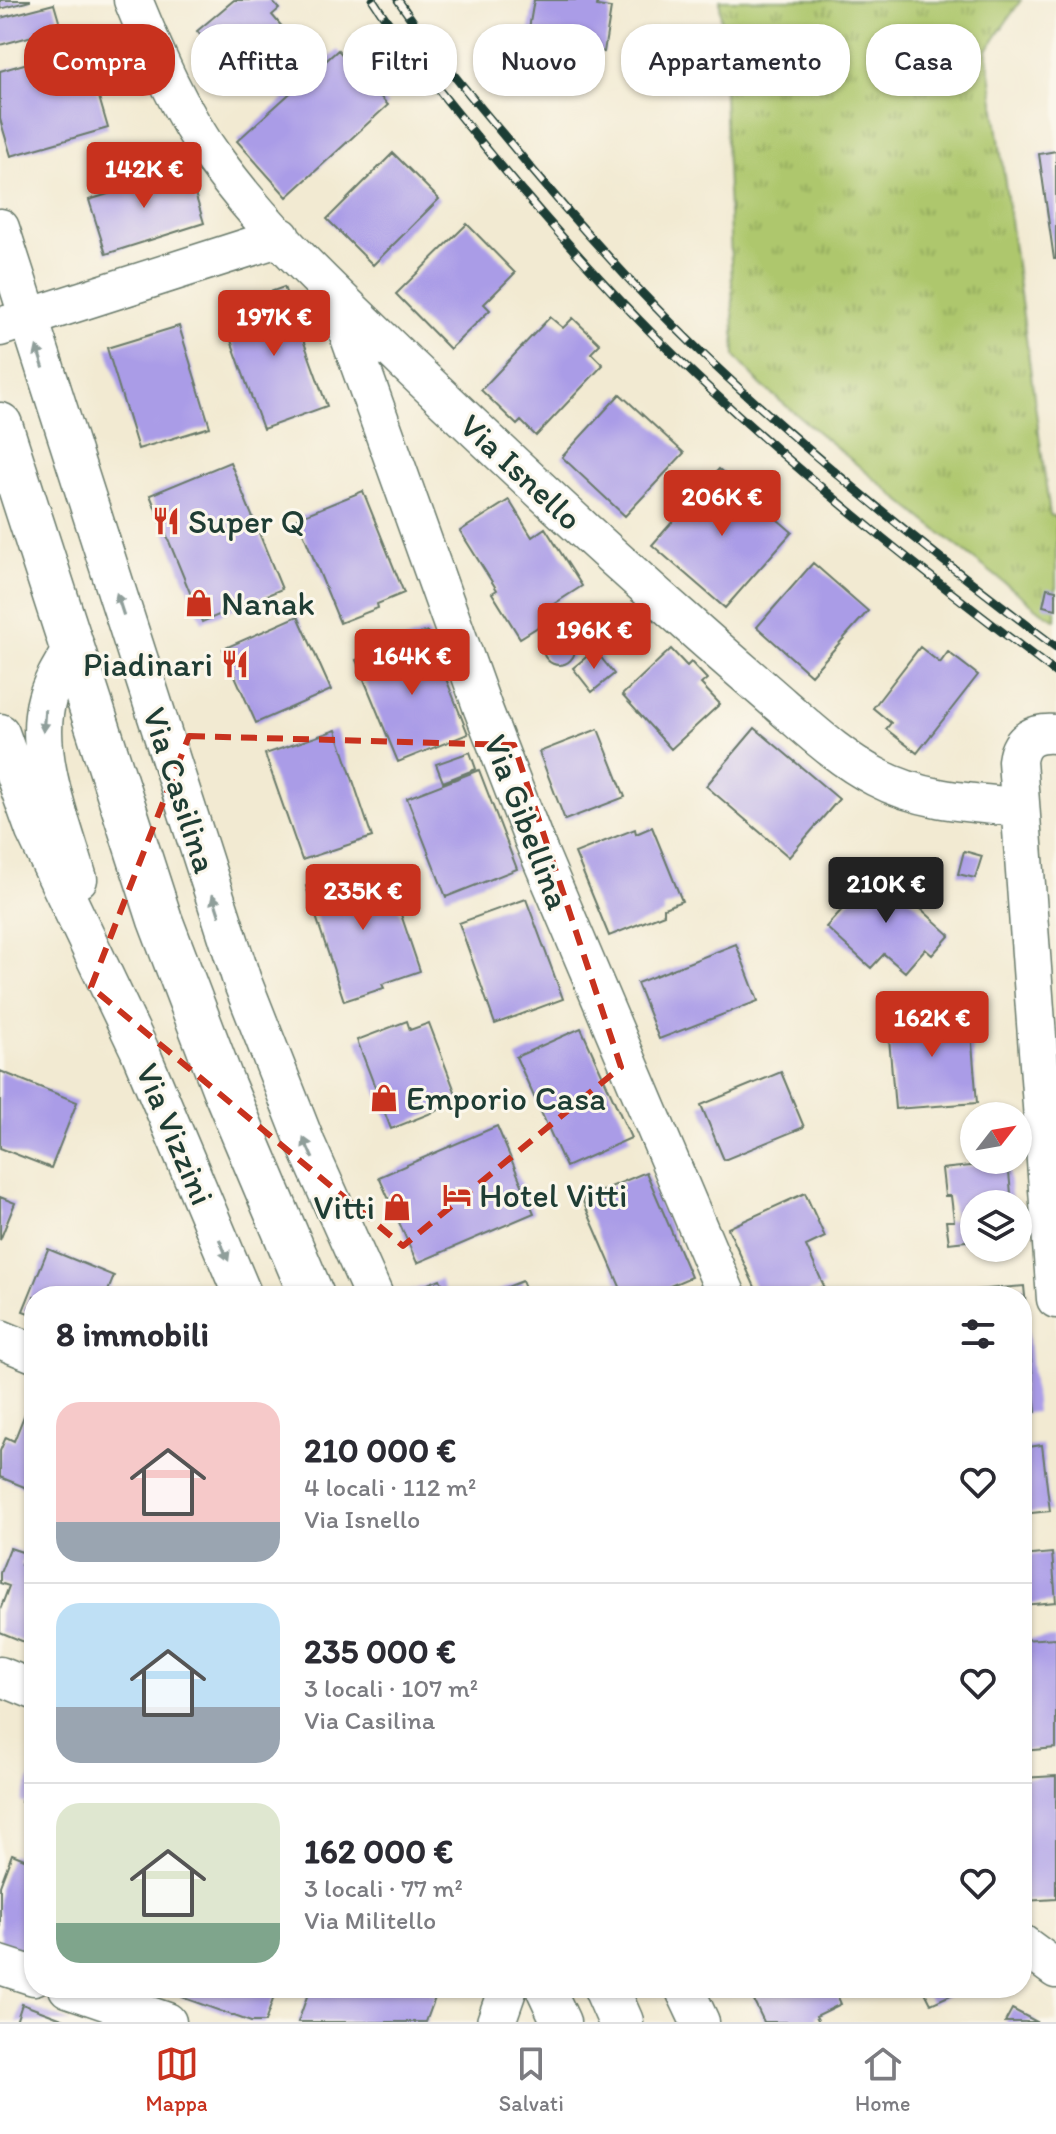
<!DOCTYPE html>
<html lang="it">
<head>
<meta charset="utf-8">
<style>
  :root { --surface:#fff; --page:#f7f7f7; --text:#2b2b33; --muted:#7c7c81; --line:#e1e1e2; --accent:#c8321e }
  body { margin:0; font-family:Itim,sans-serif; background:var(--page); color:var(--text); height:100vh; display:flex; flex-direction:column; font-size:30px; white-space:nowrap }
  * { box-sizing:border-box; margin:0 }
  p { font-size:26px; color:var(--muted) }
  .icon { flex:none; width:44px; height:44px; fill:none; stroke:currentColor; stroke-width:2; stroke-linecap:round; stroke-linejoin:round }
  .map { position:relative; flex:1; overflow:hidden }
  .sheet { position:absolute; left:24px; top:1286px; width:1008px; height:712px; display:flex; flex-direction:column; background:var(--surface); border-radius:32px; box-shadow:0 2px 6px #0004 }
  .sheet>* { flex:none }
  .guide { position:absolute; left:24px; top:24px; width:1008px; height:72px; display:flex; gap:16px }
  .needle { width:52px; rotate:59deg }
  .tools { position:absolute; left:960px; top:1102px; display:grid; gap:16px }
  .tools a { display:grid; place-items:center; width:72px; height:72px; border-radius:50%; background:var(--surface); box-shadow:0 2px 6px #0004; font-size:40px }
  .price { position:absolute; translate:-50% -68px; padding:0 18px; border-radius:8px; background:var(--accent); color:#fff; font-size:26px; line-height:52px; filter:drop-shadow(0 2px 4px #0008) }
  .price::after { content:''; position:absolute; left:50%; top:48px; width:24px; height:18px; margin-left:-12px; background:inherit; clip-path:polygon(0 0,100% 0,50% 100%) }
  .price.current { background:#222; color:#fff }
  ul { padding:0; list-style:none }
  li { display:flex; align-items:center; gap:24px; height:200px; padding:0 32px }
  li+li { border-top:2px solid var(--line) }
  li span { display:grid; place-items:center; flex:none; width:224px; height:160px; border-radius:24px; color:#555 }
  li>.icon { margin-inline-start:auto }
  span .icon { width:96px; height:96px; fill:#fffc; stroke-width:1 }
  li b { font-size:34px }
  h2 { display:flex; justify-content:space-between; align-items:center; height:96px; padding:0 32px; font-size:34px }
  .tag { padding:0 28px; border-radius:32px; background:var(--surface); box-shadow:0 2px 6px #0004; font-size:28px; line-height:72px }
  .tag.current { background:var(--accent); color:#fff }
  .tab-bar { display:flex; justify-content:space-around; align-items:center; height:112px; border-top:2px solid var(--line); background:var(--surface); font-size:22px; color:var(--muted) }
  .tab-bar a { display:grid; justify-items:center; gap:4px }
  .tab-bar .current { color:var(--accent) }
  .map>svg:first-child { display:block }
</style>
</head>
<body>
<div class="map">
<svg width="1056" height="2022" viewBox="0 0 1056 2022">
  <defs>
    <pattern id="grass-tufts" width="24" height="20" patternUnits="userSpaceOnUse" patternTransform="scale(2)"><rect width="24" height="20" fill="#aec76d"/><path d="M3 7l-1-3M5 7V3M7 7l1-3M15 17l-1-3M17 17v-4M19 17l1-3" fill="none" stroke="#8da35a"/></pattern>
  </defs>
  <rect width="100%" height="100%" fill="#fbf7ec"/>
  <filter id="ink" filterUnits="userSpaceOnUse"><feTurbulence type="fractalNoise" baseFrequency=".0125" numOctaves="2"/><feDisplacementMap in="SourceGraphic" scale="16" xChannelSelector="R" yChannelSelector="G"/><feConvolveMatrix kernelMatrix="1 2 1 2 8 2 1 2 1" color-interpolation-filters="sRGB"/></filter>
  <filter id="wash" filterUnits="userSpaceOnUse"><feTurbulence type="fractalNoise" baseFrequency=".006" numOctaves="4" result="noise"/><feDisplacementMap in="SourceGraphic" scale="32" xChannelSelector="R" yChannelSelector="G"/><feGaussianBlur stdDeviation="1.8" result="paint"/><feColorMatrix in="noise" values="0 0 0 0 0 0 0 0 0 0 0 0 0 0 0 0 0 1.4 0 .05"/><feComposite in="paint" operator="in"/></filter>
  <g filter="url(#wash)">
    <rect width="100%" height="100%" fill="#f2ead2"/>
    <path fill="url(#grass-tufts)" stroke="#668250" stroke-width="2" d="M720,0H1021L987,50L1050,515L1056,517V620L1042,612L924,520L761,385L735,356Z"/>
    <g id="blocks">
      <path fill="#aa9ce7" d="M0,0H30V1L0,9Z
        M234,0H271L279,9L272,15L290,36L238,79L197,31Z
        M534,0H598L597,6L611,8L604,52L527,40Z
        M54,4L61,28L0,45V18Z
        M100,42L112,82L96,87L108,128L11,156L0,119V71Z
        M338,50L388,105L287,197L237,141Z
        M1056,151V259H1054L1039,154Z
        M393,153L439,199L373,265L327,219Z
        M166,163L176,193L193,187L204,223L106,254L89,200L124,189L121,177Z
        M467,224L515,273L484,304L490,310L450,349L396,294Z
        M284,287L327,406L263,429L220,310Z
        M550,317L563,328L573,318L600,344L591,353L603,365L536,436L521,421L517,425L481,390Z
        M179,326L210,427L138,449L107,348Z
        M620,394L684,453L625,516L562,457Z
        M230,462L282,589L202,622L150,495Z
        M719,469L792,532L725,608L652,545Z
        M363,491L404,593L377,604L378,608L340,623L297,518Z
        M509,500L532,537L545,528L582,586L543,611L549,620L520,638L492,593L497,590L460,531Z
        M813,563L868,611L811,675L757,627Z
        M1047,588L1056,590V609L1043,606Z
        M298,616L331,690L256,723L223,649Z
        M427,631L468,734L398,762L356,660Z
        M543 649a16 16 0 1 1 32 0a16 16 0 1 1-32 0Z
        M920,647L940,663L948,652L978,675L917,753L886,729L891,723L873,708Z
        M671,649L687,666L691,662L707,679L701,684L720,704L671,749L622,695Z
        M595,650L614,674L592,692L573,668Z
        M755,728L839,799L789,857L706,786Z
        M598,729L625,797L565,820L539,752Z
        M336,730L372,837L302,860L265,754Z
        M470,752L476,769L443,782L436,764Z
        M479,770L517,869L446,897L407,798Z
        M652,827L682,901L664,908V914L609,936L575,853L635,829L636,834Z
        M964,851L982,856L975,878L958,874Z
        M385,867L420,971L382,984L384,988L344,1001L306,886L346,872L349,879Z
        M878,870L950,935L932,955L925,949L905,972L884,954L871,968L826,927Z
        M526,899L563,999L495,1024L459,923Z
        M736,944L758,1001L659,1039L637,983Z
        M969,1008L977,1103L895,1109L887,1015Z
        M407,1021L410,1030L429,1023L459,1102L391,1129L357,1040Z
        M581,1028L631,1138L566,1167L516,1057Z
        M0,1071L77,1102L51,1168L0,1148Z
        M781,1072L804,1127L724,1160L701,1105Z
        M497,1126L534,1213L417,1263L379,1177Z
        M1008,1162L1012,1204H974V1240L949,1243L946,1221H954L951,1196H945L942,1169Z
        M646,1172L691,1277L647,1296H624L582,1199Z
        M805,1193L825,1237L806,1246L824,1286L801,1296H759L728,1228Z
        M0,1197L15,1203L0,1240Z
        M48,1249L114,1276L106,1296H34V1315L23,1311Z
        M440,1279L448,1296H409L408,1292Z
        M522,1281L528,1296H485Z
        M1024,1286L1036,1412L1022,1414V1296H950V1292Z
        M28,1406L34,1408V1491L0,1477V1451L6,1437L14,1441Z
        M1042,1445L1050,1511L1022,1514V1448Z
        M10,1548L25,1553L21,1565L34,1569V1646L0,1632V1610L9,1586L0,1583V1573Z
        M1052,1553L1056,1602L1022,1605V1556Z
        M1056,1638V1748L1022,1751V1640Z
        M34,1768V1807L21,1802Z
        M1056,1776V1899L1025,1901L1022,1854V1778Z
        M12,1854L34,1863V1963L0,1950V1886Z
        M184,1988H277L265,2022H251L181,1997Z
        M310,1988H417L436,1995L426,2022H298Z
        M776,1988H834L841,2004L816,2016L819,2022H764L753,1999Z
        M923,1988H966L931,2004Z
        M22,2004L70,2022H16Z
        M1012,2009L1037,2022H1005Z"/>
    </g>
  </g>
  <g filter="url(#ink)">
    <use href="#blocks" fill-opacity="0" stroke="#697a6b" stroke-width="2"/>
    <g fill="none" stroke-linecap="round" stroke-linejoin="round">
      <defs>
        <path id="minor" d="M133,0C156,56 179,111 215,160C269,235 340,299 406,363C497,450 589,537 684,620C716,649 749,677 782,706C812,732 841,759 876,777C921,801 970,803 1020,807
          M0,228L242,981L306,1144L374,1296
          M337,301L483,709L534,841L727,1296
          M0,327L281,237
          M72,649C63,665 52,681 47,699C32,752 63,827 78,879
          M0,733L35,831L139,1049L243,1296
          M1056,734C1035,732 1020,739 1017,761L1056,1299
          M0,1339L34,1353
          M0,1676L34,1690
          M1022,1944L1056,1969
          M0,1965L34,1976
          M68,1988L167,2022
          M545,1988L561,2022
          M684,1988L700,2022
          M496,2022L508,1988"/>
        <path id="primary" d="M0,425L160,920L224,1088L312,1296
          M606,1988L621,2022"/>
      </defs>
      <use href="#minor" stroke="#697a6b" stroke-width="41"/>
      <use href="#primary" stroke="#697a6b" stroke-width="47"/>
      <use href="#minor" stroke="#fff" stroke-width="38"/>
      <use href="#primary" stroke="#fff" stroke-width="44"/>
      <defs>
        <path id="rail" d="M373,0C408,54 449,103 491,154C555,231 622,307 696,376C809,483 932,579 1056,673
          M398,0C431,49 468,93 506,138C570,216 637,292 710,361C819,464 936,557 1056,647"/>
      </defs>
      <use href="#rail" stroke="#1f3d34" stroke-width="9"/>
      <use href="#rail" stroke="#fbf7ec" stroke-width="6" stroke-dasharray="18" stroke-linecap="butt"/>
    </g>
    <defs><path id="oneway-solid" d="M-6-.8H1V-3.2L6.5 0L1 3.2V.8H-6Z" transform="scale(2)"/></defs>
    <g fill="#8f9e9a">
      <use href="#oneway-solid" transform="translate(40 357) rotate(-108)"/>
      <use href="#oneway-solid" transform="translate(120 604) rotate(-108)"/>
      <use href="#oneway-solid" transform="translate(44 721) rotate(94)"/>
      <use href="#oneway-solid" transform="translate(216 905) rotate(-108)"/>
      <use href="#oneway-solid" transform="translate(308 1148) rotate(-114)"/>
      <use href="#oneway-solid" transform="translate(224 1250) rotate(67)"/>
    </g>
  </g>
  <path fill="none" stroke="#c8321e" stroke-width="6" stroke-dasharray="16 10" stroke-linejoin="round" d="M189,736L514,745L621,1067L403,1246L91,987Z"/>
  <defs>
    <symbol id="restaurant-bare" viewBox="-9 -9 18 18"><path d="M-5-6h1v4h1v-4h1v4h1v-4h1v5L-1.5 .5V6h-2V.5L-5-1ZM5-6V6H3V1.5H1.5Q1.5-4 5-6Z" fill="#c8321e" stroke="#fbf7ec" stroke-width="2.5" paint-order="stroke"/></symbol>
    <symbol id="shop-bare" viewBox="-9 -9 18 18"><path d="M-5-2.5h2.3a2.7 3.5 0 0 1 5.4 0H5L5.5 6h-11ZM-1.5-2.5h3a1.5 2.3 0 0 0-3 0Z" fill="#c8321e" stroke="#fbf7ec" stroke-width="2.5" paint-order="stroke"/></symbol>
    <symbol id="hotel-bare" viewBox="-9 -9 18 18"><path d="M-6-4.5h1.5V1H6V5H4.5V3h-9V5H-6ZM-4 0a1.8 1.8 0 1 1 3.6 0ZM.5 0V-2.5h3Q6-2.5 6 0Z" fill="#c8321e" stroke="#fbf7ec" stroke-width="2.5" paint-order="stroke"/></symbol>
  </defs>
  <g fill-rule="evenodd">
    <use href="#restaurant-bare" x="146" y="501" width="40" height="40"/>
    <use href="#shop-bare" x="179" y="583" width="40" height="40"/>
    <use href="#restaurant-bare" x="215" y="644" width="40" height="40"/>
    <use href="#shop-bare" x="364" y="1078" width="40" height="40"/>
    <use href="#hotel-bare" x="437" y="1175" width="40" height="40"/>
    <use href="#shop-bare" x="377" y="1187" width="40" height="40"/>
  </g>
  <g text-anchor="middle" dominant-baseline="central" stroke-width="6" stroke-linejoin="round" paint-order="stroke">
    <g font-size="34" fill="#1f3d34" stroke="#fbf7ec">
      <text transform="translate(521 472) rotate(43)">Via Isnello</text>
      <text transform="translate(180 790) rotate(72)">Via Casilina</text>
      <text transform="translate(527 822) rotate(69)">Via Gibellina</text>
      <text transform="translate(175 1134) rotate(67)">Via Vizzini</text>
    </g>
    <g font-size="34" fill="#1f3d34" stroke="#fbf7ec" text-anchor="start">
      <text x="188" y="521">Super Q</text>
      <text x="221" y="603">Nanak</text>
      <text x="213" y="664" text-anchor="end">Piadinari</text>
      <text x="406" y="1098">Emporio Casa</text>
      <text x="479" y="1195">Hotel Vitti</text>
      <text x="375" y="1207" text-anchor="end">Vitti</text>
    </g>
  </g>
</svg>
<div class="tools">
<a><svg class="needle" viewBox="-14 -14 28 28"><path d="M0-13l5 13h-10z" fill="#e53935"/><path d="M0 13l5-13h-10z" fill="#7c7c81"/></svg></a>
<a><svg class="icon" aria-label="layers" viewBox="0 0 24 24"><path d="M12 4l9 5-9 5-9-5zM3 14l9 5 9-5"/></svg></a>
</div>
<b class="price" style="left:144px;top:210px">142K €</b>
<b class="price" style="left:274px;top:358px">197K €</b>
<b class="price" style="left:722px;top:538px">206K €</b>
<b class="price" style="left:594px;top:671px">196K €</b>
<b class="price" style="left:412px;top:697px">164K €</b>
<b class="price current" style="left:886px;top:925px">210K €</b>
<b class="price" style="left:363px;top:932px">235K €</b>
<b class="price" style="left:932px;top:1059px">162K €</b>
<div class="guide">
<a class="tag current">Compra</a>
<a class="tag">Affitta</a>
<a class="tag">Filtri</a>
<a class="tag">Nuovo</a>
<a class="tag">Appartamento</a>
<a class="tag">Casa</a>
</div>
<section class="sheet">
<h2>8 immobili<svg class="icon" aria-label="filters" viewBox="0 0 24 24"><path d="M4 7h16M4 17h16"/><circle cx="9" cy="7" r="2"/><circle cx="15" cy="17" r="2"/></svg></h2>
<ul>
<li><span style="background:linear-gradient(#f6c9c9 75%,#9aa5b1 0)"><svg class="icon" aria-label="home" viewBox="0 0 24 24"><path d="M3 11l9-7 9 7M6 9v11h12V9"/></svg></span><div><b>210 000 €</b><p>4 locali · 112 m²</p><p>Via Isnello</p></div><svg class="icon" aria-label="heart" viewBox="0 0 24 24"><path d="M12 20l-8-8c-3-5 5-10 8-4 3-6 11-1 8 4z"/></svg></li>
<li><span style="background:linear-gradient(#bfe0f5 65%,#9aa5b1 0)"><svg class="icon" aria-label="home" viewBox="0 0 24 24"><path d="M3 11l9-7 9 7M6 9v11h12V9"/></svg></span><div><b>235 000 €</b><p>3 locali · 107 m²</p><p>Via Casilina</p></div><svg class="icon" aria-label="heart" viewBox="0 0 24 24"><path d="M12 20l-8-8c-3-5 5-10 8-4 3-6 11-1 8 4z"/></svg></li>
<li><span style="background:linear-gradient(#dfe7d0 75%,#7fa58c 0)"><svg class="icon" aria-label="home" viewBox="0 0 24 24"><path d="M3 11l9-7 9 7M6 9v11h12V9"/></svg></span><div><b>162 000 €</b><p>3 locali · 77 m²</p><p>Via Militello</p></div><svg class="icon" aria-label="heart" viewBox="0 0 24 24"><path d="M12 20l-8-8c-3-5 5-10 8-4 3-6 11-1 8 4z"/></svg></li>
</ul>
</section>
</div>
<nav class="tab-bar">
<a class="current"><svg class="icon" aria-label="map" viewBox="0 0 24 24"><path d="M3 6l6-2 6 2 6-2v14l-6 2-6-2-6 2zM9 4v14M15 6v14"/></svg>Mappa</a>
<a><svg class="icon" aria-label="saved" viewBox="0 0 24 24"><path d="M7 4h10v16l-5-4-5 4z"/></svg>Salvati</a>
<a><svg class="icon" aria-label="home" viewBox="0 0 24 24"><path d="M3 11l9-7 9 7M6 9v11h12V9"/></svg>Home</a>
</nav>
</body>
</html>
